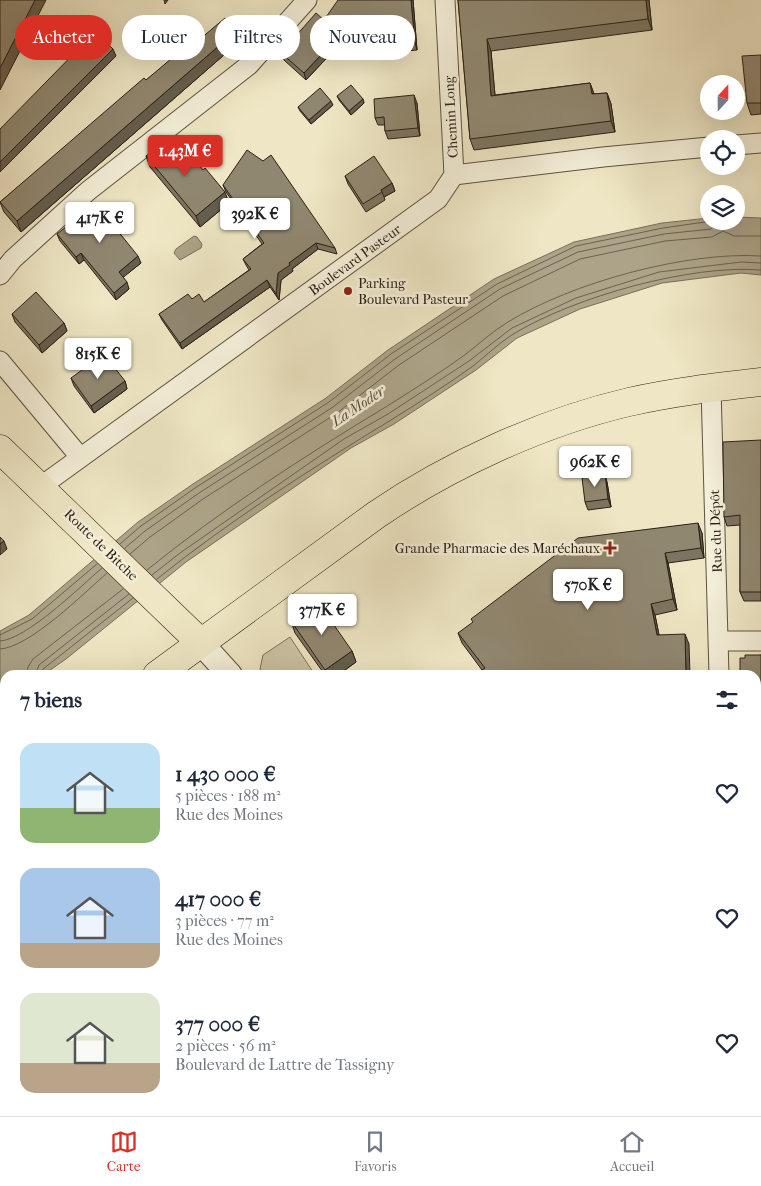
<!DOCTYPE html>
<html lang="fr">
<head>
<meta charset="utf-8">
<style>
  :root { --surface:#fff; --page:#f6f6f7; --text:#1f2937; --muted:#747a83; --line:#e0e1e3; --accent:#d93025 }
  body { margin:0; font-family:"IM FELL French Canon",serif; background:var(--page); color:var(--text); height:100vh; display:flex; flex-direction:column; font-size:19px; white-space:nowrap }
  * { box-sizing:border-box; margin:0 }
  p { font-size:16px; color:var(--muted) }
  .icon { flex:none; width:28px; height:28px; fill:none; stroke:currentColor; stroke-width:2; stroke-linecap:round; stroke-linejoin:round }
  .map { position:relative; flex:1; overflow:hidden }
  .sheet { position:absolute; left:0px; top:670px; width:761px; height:446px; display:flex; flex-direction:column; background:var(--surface); border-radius:15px 15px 0 0; box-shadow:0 5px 20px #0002 }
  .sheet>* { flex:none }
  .top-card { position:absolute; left:15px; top:15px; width:500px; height:45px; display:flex; gap:10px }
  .needle { width:32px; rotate:21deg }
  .fabs { position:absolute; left:700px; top:75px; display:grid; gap:10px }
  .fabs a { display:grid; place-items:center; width:45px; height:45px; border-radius:50%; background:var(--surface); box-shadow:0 5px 20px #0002; font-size:25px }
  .price { position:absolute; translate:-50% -42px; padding:0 11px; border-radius:5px; background:#fff; color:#222; font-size:16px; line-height:32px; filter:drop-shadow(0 1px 2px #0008) }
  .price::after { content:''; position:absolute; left:50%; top:30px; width:15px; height:11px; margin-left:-8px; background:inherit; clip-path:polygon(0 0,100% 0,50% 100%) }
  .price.active { background:var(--accent); color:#fff }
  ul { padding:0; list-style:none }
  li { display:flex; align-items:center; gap:15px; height:125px; padding:0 20px }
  li span { display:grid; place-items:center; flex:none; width:140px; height:100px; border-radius:15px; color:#555 }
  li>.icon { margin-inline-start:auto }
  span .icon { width:60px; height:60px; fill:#fffc; stroke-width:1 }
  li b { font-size:21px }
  h2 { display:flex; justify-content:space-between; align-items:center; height:60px; padding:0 20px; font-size:21px }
  .tag { padding:0 18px; border-radius:22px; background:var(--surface); box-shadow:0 5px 20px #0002; font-size:18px; line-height:45px }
  .tag.active { background:var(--accent); color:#fff }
  .tab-bar { display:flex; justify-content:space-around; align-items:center; height:70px; border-top:1px solid var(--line); background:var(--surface); font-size:14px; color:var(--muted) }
  .tab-bar a { display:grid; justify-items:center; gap:2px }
  .tab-bar .active { color:var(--accent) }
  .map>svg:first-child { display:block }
</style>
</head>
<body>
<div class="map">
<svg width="761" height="1116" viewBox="0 0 761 1116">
  <rect width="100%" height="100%" fill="#eee6c4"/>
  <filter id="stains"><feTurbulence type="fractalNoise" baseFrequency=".004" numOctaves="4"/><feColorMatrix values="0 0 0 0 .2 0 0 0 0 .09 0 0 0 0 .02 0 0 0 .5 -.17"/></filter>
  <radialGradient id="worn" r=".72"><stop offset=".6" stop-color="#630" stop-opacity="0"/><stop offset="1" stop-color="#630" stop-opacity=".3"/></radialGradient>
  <path fill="#cdc4a6" stroke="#7c725d" d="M290,637L315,675H264L260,669L263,655Z"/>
  <path fill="#aca388" stroke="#786f5a" d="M736,217L761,218V275L741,273L662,283L580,309L517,338L476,370L394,424L351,448L186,562L66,659L43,675H5V701L0,705V631L29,615L138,522L193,484L326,398L388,350L494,279L574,242L662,223L709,218V221H736Z
    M194,236L197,237L202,244L201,248L180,260L174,253L176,249Z"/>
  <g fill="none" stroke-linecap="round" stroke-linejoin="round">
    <path stroke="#6c624e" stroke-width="1" d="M120,544L141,526L195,488L329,402L391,354L497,284L576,246L663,228L712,221
      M125,548L145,531L199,493L333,407L395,359L500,289L578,252L664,234L711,229L719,221
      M130,554L150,537L203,499L337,413L399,365L503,296L580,259L665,241L712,237L723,231L734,236H761
      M147,570C221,510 303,457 384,408C411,391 440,373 466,354C480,343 493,331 508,322C571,283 687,251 761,256
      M152,575L180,553L344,439L388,414L469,361L512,328L576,298L659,272L741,262L761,263
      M157,579C229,521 312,468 391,420C418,403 447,385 473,366C487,355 500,342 515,333C575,297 691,264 761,270
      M0,635L32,619L97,564
      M0,641C26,640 81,586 102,568
      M0,649C29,648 84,593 107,573
      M27,675L28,667L33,659L123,589
      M35,675L39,665L129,594
      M41,675L43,669L133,598"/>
    <defs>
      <path id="minor" d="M445,0L454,175
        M736,145L761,143
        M0,275L13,259L88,191L249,65L307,0
        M0,361L80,457
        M711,388L719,675
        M40,487L438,199L454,175L603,157L709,147
        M718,641H761
        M0,754L5,751
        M756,839L761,844
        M238,1111V1116"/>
      <path id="tertiary" d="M201,643L230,675
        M532,1111L535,1116"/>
      <path id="primary" d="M0,449L201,643
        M157,675L376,515C449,465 543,422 629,402C673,392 717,387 761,382
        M0,826L5,820"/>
    </defs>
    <use href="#minor" stroke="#5c5240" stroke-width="21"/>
    <use href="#tertiary" stroke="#5c5240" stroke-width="26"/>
    <use href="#primary" stroke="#2b2014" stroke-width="29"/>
    <use href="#minor" stroke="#f4efd9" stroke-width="19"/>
    <use href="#tertiary" stroke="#f4efd9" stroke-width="24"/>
    <use href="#primary" stroke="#eee6c4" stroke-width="28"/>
  </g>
  <path fill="#7c7460" stroke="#2b2014" d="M413,0L417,50L385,53L354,29L306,80L284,60L281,53L324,20Z
    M458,0H649L652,30L491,51L495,95L590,83L594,94L607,93L611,104L615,132L474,150L470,139Z
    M236,31L240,41L21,232L4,212L0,202L146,80L186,51Z
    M761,55V114L751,115L747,103Z
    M337,96L363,99L364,103L351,115L339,100Z
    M417,103L420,136L388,139L385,131V125H378L375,118Z
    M333,105L311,124L300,111L298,107Z
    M146,156L192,164L229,203L200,227L150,167Z
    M345,176L392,183L395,191L384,197L385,200L366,212L348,184Z
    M223,185L335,248L337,254L318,249L292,269L293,271L281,280L279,300L270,287L182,349L162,320L159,314L192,299L204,302L249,270L246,265L243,259L262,244L226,192Z
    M101,211L124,225L117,231L141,263L123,277L129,289L116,300L84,260L79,264L60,241L57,234Z
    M12,314L64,323L67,331L42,353L15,322Z
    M71,378L125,381L127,389L94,413L74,386Z
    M761,440V601H744L740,592V525L727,526L724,517Z
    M607,482L611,507L588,510L585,502Z
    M702,533L704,558L668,563L677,610L655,615L659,635L689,644L482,670L462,643L458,633Z
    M291,621L352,651L356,662L338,675H325L295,633Z
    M761,655V748H756V675L745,658Z
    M756,919L761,928V996L756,987Z
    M0,964L5,967V1078L1,1076L0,1078Z
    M761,1000V1054L756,1055V1002Z
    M356,1111H462L466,1116H359Z
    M574,1111H754L758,1116H577Z"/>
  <path fill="#655e4e" stroke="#2b2014" d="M35,0H46L0,90V68Z
    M164,0H168L165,4Z
    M411,0H413L417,50L415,43Z
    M646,0H649L652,30L648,19Z
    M352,22L354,29L306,80L304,73Z
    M236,31L240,41L21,232L17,221Z
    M487,39L491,51L496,107L491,96Z
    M113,49L116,56L0,172V162Z
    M590,83L594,94H592Z
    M607,93L611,104L615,132L611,121Z
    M414,95L417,103L420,136L418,128Z
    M363,99L364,103L351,115L349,111Z
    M331,101L333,105L311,124L309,120Z
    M392,183L395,191L384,197L382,192L381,190Z
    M225,192L229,203L200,227L196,216Z
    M121,218L124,225L115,233L113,225Z
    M316,243L318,249L292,269L293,271L281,280L279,300L276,294L278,273L289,263Z
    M81,253L84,260L79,264L76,257Z
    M138,256L141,263L121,279L119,272Z
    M267,280L270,287L182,349L180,343Z
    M127,282L129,289L116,300L114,293Z
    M64,323L67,331L42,353L39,345Z
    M125,381L127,389L94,413L91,406Z
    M605,474L607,482L611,507L608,499Z
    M698,523L702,533L704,558L701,548Z
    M4,541L7,549L0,555V544Z
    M665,553L668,563L677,610L673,599Z
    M651,604L655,615L661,645L657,635Z
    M685,634L689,644L690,675H686Z
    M352,651L356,662L338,675H327L325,670Z
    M5,909V918L2,921L0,913Z"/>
  <path fill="#908770" stroke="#2b2014" d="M0,0H35L0,68Z
    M338,0H411L415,43L382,46L352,22L304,73L281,53L316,13L324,20Z
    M458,0H646L648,19L487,39L491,96L590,83L592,94L607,93L611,121L470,139Z
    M225,18L236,31L17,221L0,202L144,78L146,80L184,48L186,51Z
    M95,32L113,49L0,162V129Z
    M761,55V103H747L742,56Z
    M351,85L363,99L349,111L337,96Z
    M320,88L331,101L309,120L298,107Z
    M414,95L418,128L385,131L384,117L375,118L374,99Z
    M169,136L192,164L196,161L203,170L205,168L225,192L196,216L146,156Z
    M247,150L263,161L271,155L335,248L316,243L289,263L290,265L278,273L276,294L267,280L180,343L159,314L188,294L192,299L199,294L204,302L251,269L243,259L264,243L223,185Z
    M374,156L392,183L381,190L382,192L363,204L345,176Z
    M95,204L101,211L109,204L121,218L113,225L138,256L119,272L127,282L114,293L81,253L76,257L57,234Z
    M36,292L64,323L39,345L12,314Z
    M104,354L125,381L91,406L71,378Z
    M761,440V592H740V515L724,517L723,442Z
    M605,474L608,499L585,502L582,478Z
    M698,523L701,548L665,553L673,599L651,604L657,635L685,634L686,675H474L485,668L458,633L473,622L471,619L578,538Z
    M0,537L4,541L0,544Z
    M318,602L352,651L325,670L291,621Z
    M745,655H761V737H756V675H740V658H745Z
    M5,882V909L0,913V888Z
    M756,919L761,928V993L756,984Z
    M0,964L5,967V1070L0,1068Z
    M761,1000V1044L756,1045V1002Z
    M145,1111H174V1116H146Z
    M361,1111H462L466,1116H364Z
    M577,1111H754L758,1116H580Z"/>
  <g fill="#8f2418" stroke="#f4efd9" stroke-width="2">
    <circle cx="348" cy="291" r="5"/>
    <path d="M607.5 540.5h5v5h5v5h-5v5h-5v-5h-5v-5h5z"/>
  </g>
  <g text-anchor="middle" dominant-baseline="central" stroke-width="5" stroke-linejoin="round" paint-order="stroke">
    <g font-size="14" fill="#2b2014" stroke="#f4efd9">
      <text transform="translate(451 117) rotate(-93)">Chemin Long</text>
      <text transform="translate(355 260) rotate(-36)">Boulevard Pasteur</text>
      <text transform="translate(716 531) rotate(-92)">Rue du Dépôt</text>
      <text transform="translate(101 545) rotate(44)">Route de Bitche</text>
    </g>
    <g font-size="14" fill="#2b2014" stroke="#f4efd9" text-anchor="start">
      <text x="358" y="283">Parking<tspan x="358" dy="16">Boulevard Pasteur</tspan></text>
      <text x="600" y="548" text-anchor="end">Grande Pharmacie des Maréchaux</text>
    </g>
    <g font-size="15" font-style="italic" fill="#584e3d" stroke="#f4efd9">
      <text transform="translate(358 406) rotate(-34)">La Moder</text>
    </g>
  </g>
  <rect width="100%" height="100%" filter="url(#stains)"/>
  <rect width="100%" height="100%" fill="url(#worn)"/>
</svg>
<div class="fabs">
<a><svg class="needle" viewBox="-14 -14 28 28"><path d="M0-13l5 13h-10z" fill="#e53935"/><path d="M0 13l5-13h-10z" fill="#747a83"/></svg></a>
<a><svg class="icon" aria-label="locate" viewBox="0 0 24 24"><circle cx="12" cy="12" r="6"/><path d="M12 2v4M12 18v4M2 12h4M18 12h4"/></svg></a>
<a><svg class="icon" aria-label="layers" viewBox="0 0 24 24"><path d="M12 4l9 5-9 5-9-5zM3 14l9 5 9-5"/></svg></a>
</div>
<b class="price active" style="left:185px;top:177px">1.43M €</b>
<b class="price" style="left:255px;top:240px">392K €</b>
<b class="price" style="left:100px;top:244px">417K €</b>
<b class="price" style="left:98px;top:380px">815K €</b>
<b class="price" style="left:595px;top:488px">962K €</b>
<b class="price" style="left:588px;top:611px">570K €</b>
<b class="price" style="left:322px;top:636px">377K €</b>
<div class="top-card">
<a class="tag active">Acheter</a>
<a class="tag">Louer</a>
<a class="tag">Filtres</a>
<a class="tag">Nouveau</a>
</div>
<section class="sheet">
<h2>7 biens<svg class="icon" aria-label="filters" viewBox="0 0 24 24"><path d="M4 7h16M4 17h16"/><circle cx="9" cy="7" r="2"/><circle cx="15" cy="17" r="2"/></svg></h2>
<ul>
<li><span style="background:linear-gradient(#bfe0f5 65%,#8fb573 0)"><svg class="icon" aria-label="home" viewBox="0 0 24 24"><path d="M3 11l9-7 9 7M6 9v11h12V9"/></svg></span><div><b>1 430 000 €</b><p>5 pièces · 188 m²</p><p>Rue des Moines</p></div><svg class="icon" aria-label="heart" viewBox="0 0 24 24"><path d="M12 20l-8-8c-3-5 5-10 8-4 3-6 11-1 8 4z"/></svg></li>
<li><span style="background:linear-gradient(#a9c7e8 75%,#b9a48a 0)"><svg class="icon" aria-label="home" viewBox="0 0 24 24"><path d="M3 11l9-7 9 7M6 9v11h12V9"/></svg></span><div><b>417 000 €</b><p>3 pièces · 77 m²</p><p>Rue des Moines</p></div><svg class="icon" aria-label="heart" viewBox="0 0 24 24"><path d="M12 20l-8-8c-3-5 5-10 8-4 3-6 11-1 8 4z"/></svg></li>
<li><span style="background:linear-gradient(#dfe7d0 70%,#b9a48a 0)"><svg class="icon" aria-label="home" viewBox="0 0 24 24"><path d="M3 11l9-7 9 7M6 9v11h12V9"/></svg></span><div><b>377 000 €</b><p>2 pièces · 56 m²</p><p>Boulevard de Lattre de Tassigny</p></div><svg class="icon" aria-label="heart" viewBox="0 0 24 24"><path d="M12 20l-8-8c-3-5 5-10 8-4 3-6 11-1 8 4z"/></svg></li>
</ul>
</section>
</div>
<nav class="tab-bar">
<a class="active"><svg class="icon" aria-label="map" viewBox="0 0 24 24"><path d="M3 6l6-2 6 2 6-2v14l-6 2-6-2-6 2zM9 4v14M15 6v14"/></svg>Carte</a>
<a><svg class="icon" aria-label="saved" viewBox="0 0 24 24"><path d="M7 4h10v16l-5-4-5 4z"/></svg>Favoris</a>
<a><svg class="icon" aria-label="home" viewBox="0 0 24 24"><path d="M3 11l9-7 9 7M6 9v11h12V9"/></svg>Accueil</a>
</nav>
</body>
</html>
